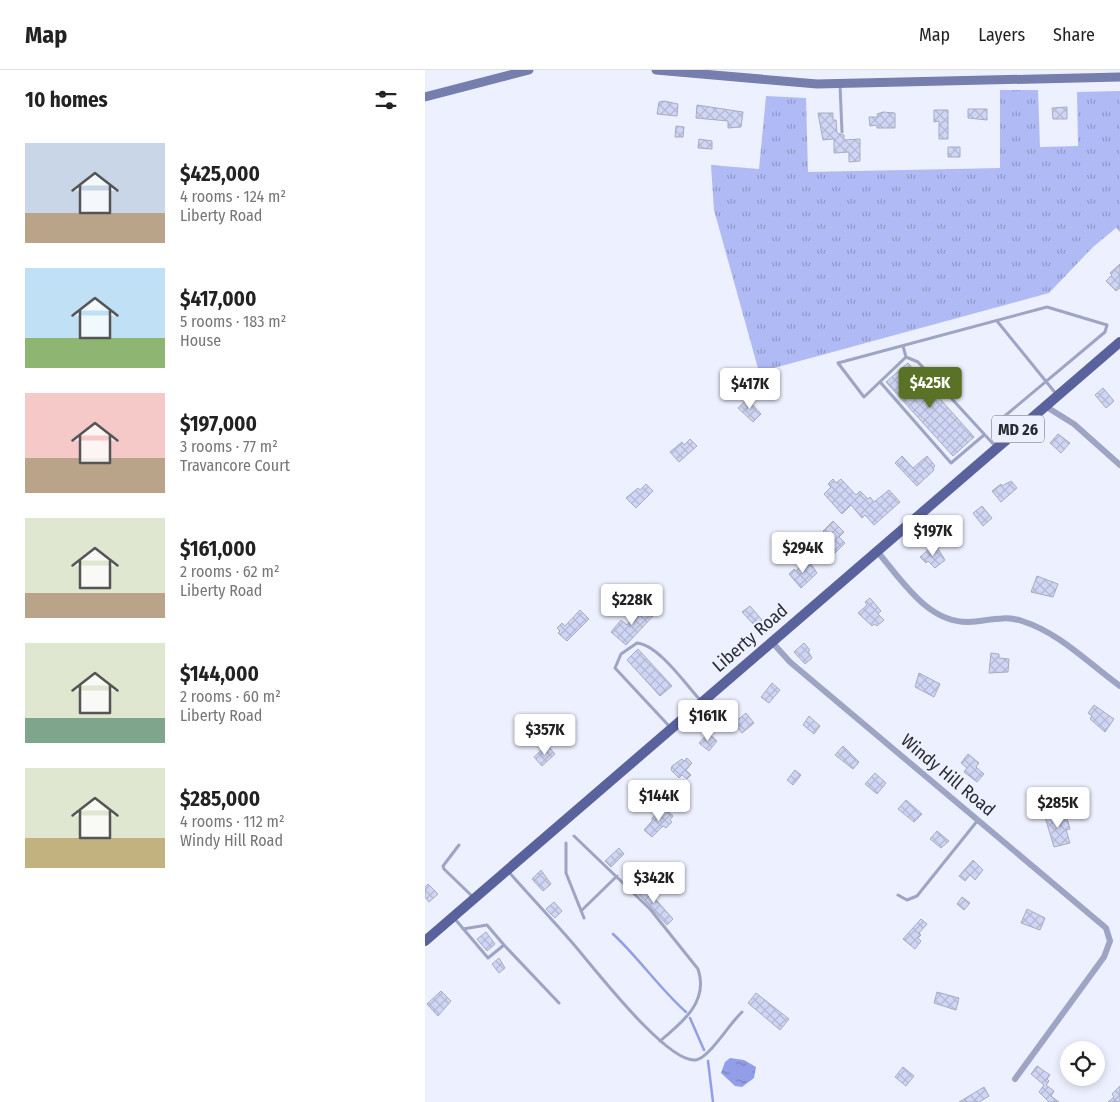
<!DOCTYPE html>
<html lang="en">
<head>
<meta charset="utf-8">
<style>
  :root { --surface:#fff; --page:#f2f2f2; --text:#222; --muted:#767676; --line:#e0e0e0; --accent:#597225 }
  body { margin:0; font-family:"Fira Sans Condensed",sans-serif; background:var(--page); color:var(--text); height:100vh; display:flex; flex-direction:column; font-size:19px; white-space:nowrap }
  * { box-sizing:border-box; margin:0 }
  p { font-size:16px; color:var(--muted) }
  .icon { flex:none; width:28px; height:28px; fill:none; stroke:currentColor; stroke-width:2; stroke-linecap:round; stroke-linejoin:round }
  .map { position:relative; flex:1; overflow:hidden }
  .side { display:flex; flex-direction:column; background:var(--surface); width:425px }
  .side>* { flex:none }
  .tools { position:absolute; left:635px; top:971px; display:grid; gap:10px }
  .tools a { display:grid; place-items:center; width:45px; height:45px; border-radius:50%; background:var(--surface); box-shadow:0 2px 8px #0003; font-size:25px }
  .price { position:absolute; translate:-50% -42px; padding:0 11px; border-radius:5px; background:#fff; color:#222; font-size:16px; line-height:32px; filter:drop-shadow(0 1px 2px #0008) }
  .price::after { content:''; position:absolute; left:50%; top:30px; width:15px; height:11px; margin-left:-8px; background:inherit; clip-path:polygon(0 0,100% 0,50% 100%) }
  .price.active { background:var(--accent); color:#fff }
  ul { padding:0; list-style:none }
  li { display:flex; align-items:center; gap:15px; height:125px; padding:0 25px }
  li span { display:grid; place-items:center; flex:none; width:140px; height:100px; border-radius:0px; color:#555 }
  li>.icon { margin-inline-start:auto }
  span .icon { width:60px; height:60px; fill:#fffc; stroke-width:1 }
  li b { font-size:21px }
  h2 { display:flex; justify-content:space-between; align-items:center; height:60px; padding:0 25px; font-size:21px }
  header { display:flex; align-items:center; gap:30px; box-sizing:border-box; height:70px; padding:0 25px; background:var(--surface); border-bottom:1px solid var(--line) }
  header strong { font-size:24px }
  nav { display:flex; gap:28px; margin-inline-start:auto; font-size:18px }
  main { display:flex; flex:1; min-height:0 }
  .map>svg:first-child { display:block }
</style>
</head>
<body>
<header>
<strong>Map</strong>
<nav><a>Map</a><a>Layers</a><a>Share</a></nav>
</header>
<main>
<section class="side">
<h2>10 homes<svg class="icon" aria-label="filters" viewBox="0 0 24 24"><path d="M4 7h16M4 17h16"/><circle cx="9" cy="7" r="2"/><circle cx="15" cy="17" r="2"/></svg></h2>
<ul>
<li><span style="background:linear-gradient(#c9d6e8 70%,#b9a48a 0)"><svg class="icon" aria-label="home" viewBox="0 0 24 24"><path d="M3 11l9-7 9 7M6 9v11h12V9"/></svg></span><div><b>$425,000</b><p>4 rooms · 124 m²</p><p>Liberty Road</p></div></li>
<li><span style="background:linear-gradient(#bfe0f5 70%,#8fb573 0)"><svg class="icon" aria-label="home" viewBox="0 0 24 24"><path d="M3 11l9-7 9 7M6 9v11h12V9"/></svg></span><div><b>$417,000</b><p>5 rooms · 183 m²</p><p>House</p></div></li>
<li><span style="background:linear-gradient(#f6c9c9 65%,#b9a48a 0)"><svg class="icon" aria-label="home" viewBox="0 0 24 24"><path d="M3 11l9-7 9 7M6 9v11h12V9"/></svg></span><div><b>$197,000</b><p>3 rooms · 77 m²</p><p>Travancore Court</p></div></li>
<li><span style="background:linear-gradient(#dfe7d0 75%,#b9a48a 0)"><svg class="icon" aria-label="home" viewBox="0 0 24 24"><path d="M3 11l9-7 9 7M6 9v11h12V9"/></svg></span><div><b>$161,000</b><p>2 rooms · 62 m²</p><p>Liberty Road</p></div></li>
<li><span style="background:linear-gradient(#dfe7d0 75%,#7fa58c 0)"><svg class="icon" aria-label="home" viewBox="0 0 24 24"><path d="M3 11l9-7 9 7M6 9v11h12V9"/></svg></span><div><b>$144,000</b><p>2 rooms · 60 m²</p><p>Liberty Road</p></div></li>
<li><span style="background:linear-gradient(#dfe7d0 70%,#c2b280 0)"><svg class="icon" aria-label="home" viewBox="0 0 24 24"><path d="M3 11l9-7 9 7M6 9v11h12V9"/></svg></span><div><b>$285,000</b><p>4 rooms · 112 m²</p><p>Windy Hill Road</p></div></li>
</ul>
</section>
<div class="map">
<svg width="695" height="1032" viewBox="0 0 695 1032">
  <defs>
    <pattern id="grass-tufts" width="24" height="20" patternUnits="userSpaceOnUse" patternTransform="scale(1.25)"><rect width="24" height="20" fill="#b0bbf5"/><path d="M3 7l-1-3M5 7V3M7 7l1-3M15 17l-1-3M17 17v-4M19 17l1-3" fill="none" stroke="#8f98c7"/></pattern>
    <pattern id="water-ripples" width="26" height="14" patternUnits="userSpaceOnUse" patternTransform="scale(1.25)"><rect width="26" height="14" fill="#929fe8"/><path d="M2 4q2-2 4 0t4 0M15 11q2-2 4 0t4 0" fill="none" stroke="#7782bd"/></pattern>
    <pattern id="building-cross-hatch" width="8" height="8" patternUnits="userSpaceOnUse" patternTransform="scale(1.25)"><rect width="8" height="8" fill="#cfd6f5"/><path d="M0 0l8 8M0 8l8-8" fill="none" stroke="#b2b8d2"/></pattern>
  </defs>
  <rect width="100%" height="100%" fill="#edf0fe"/>
  <path fill="url(#grass-tufts)" d="M575,20H613L615,77L653,76L652,22L695,21V162L691,158L668,177L624,223L334,302L289,140L286,95L334,99L341,26L381,28L383,102L575,98Z"/>
  <path fill="url(#water-ripples)" d="M305,988L319,990L331,997L329,1008L317,1017L310,1016L296,1003L300,992Z"/>
  <g fill="none" stroke-linecap="round" stroke-linejoin="round">
    <path stroke="#929fe8" stroke-width="2.5" d="M188,864C214,888 234,918 261,942
      M265,948L279,980
      M283,991L288,1032"/>
  </g>
  <path fill="url(#building-cross-hatch)" stroke="#a8acbd" d="M239,31L253,34L252,46L232,44L234,32Z
    M272,35L318,42L316,57L303,58V51L271,48Z
    M642,37V49H628L627,38Z
    M543,39H562V50L543,48Z
    M509,40H523V69H514V51L509,52Z
    M458,42L470,43V58H452V55L445,56L444,47H453L452,44Z
    M393,43H408V50H411L412,63L419,65V70L435,69V91L424,92V82L409,83V69L398,70Z
    M251,56L259,57L258,67H250Z
    M274,69L287,71V79L273,78Z
    M523,77H535V87H523Z
    M695,194V218L691,221L681,211L687,205L685,203Z
    M483,293L549,367L528,386L461,312Z
    M678,318L689,331L681,338L670,325Z
    M325,327L330,331L327,334L336,344L328,352L313,338Z
    M633,364L645,373L636,383L625,373Z
    M265,369L272,376L254,392L245,382L257,372L259,375Z
    M477,386L488,398L502,386L510,396L508,398L509,400L492,416L470,393Z
    M408,409L411,413L416,409L431,425L435,421L443,429L445,427L449,432L464,420L475,432L449,455L440,445L437,448L426,435L417,444L399,424L406,417L403,414Z
    M586,411L592,418L576,432L567,421L576,414L577,416Z
    M221,414L228,421L211,438L201,428L213,418L215,420Z
    M557,436L567,448L558,456L548,443Z
    M408,451L419,462L414,467L420,473L410,483L401,474L406,470L398,461Z
    M510,474L520,490L510,498L503,491L501,493L495,487Z
    M380,492L384,496L386,494L392,503L376,518L364,504L369,499L371,501Z
    M612,506L633,514L628,527L606,522Z
    M445,528L456,541L453,544L459,550L452,556L449,554L447,556L433,543L442,535L440,532Z
    M325,536L337,550L330,556L317,542Z
    M217,537L228,546L201,575L186,562L196,550L202,555Z
    M155,540L164,549L142,571L133,563L135,561L132,558L137,553L140,556Z
    M379,573L385,580L383,581L387,588L380,594L369,582Z
    M213,579L247,616L235,626L202,590Z
    M566,583L574,584V588L584,589L583,602L564,603Z
    M494,603L515,614L509,627L490,617Z
    M347,613L355,620L344,633L336,627Z
    M669,635L689,649L680,662L665,649L667,646L663,643Z
    M321,643L329,653L317,663L309,653Z
    M384,646L395,656L389,664L378,655Z
    M283,663L292,671L284,681L274,673Z
    M122,675L130,684L117,696L109,687Z
    M418,676L434,692L428,699L410,685Z
    M543,684L554,693L551,697L559,704L552,712L539,702L542,698L536,693Z
    M262,688L267,693L261,700L266,705L262,709L257,705L254,708L246,700L247,696L257,689L259,691Z
    M370,700L376,705L368,715L362,710Z
    M450,703L461,713L452,724L440,714Z
    M481,730L497,744L489,752L473,739Z
    M239,738L248,746L245,750L247,752L241,758L238,756L227,767L219,760L227,751V748Z
    M633,740L635,750L642,748L645,759L641,760L645,773L629,777L619,744Z
    M512,761L524,771L516,778L505,769Z
    M194,778L199,784L186,797L180,791Z
    M548,790L558,800L550,810L545,805L540,811L534,806Z
    M116,800L126,814L118,821L107,809Z
    M216,813L248,849L242,855L209,819Z
    M3,814L13,824L4,832L0,827V817Z
    M537,827L545,833L539,840L532,834Z
    M129,832L137,841L130,848L121,839Z
    M602,839L620,848L615,860L596,853Z
    M496,849L502,854L494,863L496,865L493,868L496,871L490,879L478,869Z
    M61,862L70,874L62,881L52,869Z
    M74,888L80,898L74,903L67,894Z
    M16,921L26,931L13,946L2,934Z
    M512,922L534,928L531,940L509,933Z
    M331,923L364,949L355,960L323,933Z
    M612,996L625,1005L622,1009L624,1011L621,1015L629,1021L626,1026L634,1032H624L614,1022L619,1015L606,1004Z
    M478,997L489,1006L481,1016L470,1007Z
    M695,1016V1032H683L689,1027L687,1024Z
    M559,1017L564,1026L554,1032H534Z"/>
  <g fill="none" stroke-linecap="round" stroke-linejoin="round">
    <path stroke="#9da4c4" stroke-width="3" d="M415,15L417,62
      M572,251L632,325
      M478,276L481,287
      M456,313L526,393L559,365
      M571,377L493,292L481,287L439,327L413,293L622,237L682,255L680,262L575,350
      M245,657L190,598L196,584L212,573C234,575 261,615 276,631
      M149,766L225,839L273,899C284,931 258,952 235,971
      M141,773V803L159,848
      M34,775L18,796L19,799L48,827
      M83,801C103,824 124,846 144,869C165,892 241,994 271,990C284,988 304,954 317,942
      M473,825L482,830L492,826L553,750
      M156,841L192,806
      M30,849L63,888L79,875L62,855L38,859
      M79,875L134,933"/>
    <path stroke="#9da4c4" stroke-width="6" d="M620,336L649,354L695,395
      M451,480C476,509 502,553 544,552C562,551 579,545 597,551C635,563 663,593 695,616
      M346,571L365,592L681,858L685,871L679,887L590,1009"/>
    <path stroke="#757ead" stroke-width="9" d="M231,0L392,14L695,7
      M0,27L104,0"/>
    <path stroke="#59629c" stroke-width="10" d="M0,871L695,272"/>
  </g>
  <g text-anchor="middle" dominant-baseline="central" stroke-width="4" stroke-linejoin="round" paint-order="stroke">
    <rect fill="#edf0fe" stroke="#64666f" stroke-width="1" x="567" y="345.5" width="52" height="27" rx="4"/>
    <g font-size="16" font-weight="bold" fill="#2a2b32">
      <text x="593" y="359">MD 26</text>
    </g>
    <g font-size="18" fill="#2a2b32" stroke="#edf0fe">
      <text transform="translate(325 568) rotate(-41)">Liberty Road</text>
      <text transform="translate(523 705) rotate(40)">Windy Hill Road</text>
    </g>
  </g>
</svg>
<div class="tools">
<a><svg class="icon" aria-label="locate" viewBox="0 0 24 24"><circle cx="12" cy="12" r="6"/><path d="M12 2v4M12 18v4M2 12h4M18 12h4"/></svg></a>
</div>
<b class="price active" style="left:505px;top:339px">$425K</b>
<b class="price" style="left:325px;top:340px">$417K</b>
<b class="price" style="left:508px;top:487px">$197K</b>
<b class="price" style="left:378px;top:504px">$294K</b>
<b class="price" style="left:207px;top:556px">$228K</b>
<b class="price" style="left:283px;top:672px">$161K</b>
<b class="price" style="left:120px;top:686px">$357K</b>
<b class="price" style="left:234px;top:752px">$144K</b>
<b class="price" style="left:633px;top:759px">$285K</b>
<b class="price" style="left:229px;top:834px">$342K</b>
</div>
</main>
</body>
</html>
